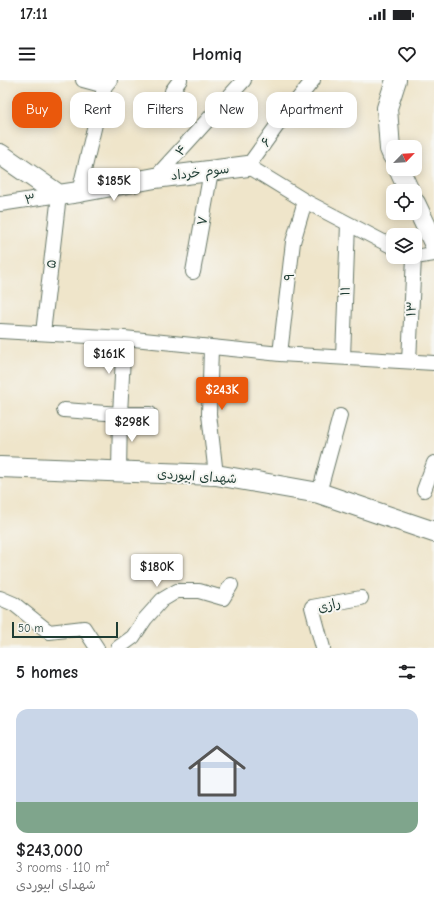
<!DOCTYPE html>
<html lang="en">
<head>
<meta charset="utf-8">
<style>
  :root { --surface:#fff; --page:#f2f2f2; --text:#202124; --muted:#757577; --line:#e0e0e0; --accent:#ea580c }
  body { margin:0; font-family:"Comic Neue","Playpen Sans Arabic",sans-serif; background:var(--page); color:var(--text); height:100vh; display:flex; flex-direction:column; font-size:15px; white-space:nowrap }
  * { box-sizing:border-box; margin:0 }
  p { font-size:13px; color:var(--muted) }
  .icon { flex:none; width:22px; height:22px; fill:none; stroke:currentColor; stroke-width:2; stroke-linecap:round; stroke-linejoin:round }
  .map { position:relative; height:568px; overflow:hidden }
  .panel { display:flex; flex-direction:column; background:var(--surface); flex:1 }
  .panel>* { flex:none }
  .banner { position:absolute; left:12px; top:12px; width:410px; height:36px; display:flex; gap:8px }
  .needle { width:26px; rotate:65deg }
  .fabs { position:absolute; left:386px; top:60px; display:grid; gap:8px }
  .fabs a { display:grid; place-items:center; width:36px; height:36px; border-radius:8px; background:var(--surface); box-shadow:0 2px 10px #0003; font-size:20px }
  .scale { position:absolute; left:12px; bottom:10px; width:106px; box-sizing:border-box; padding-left:4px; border:2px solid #1f3d34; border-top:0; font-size:11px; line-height:14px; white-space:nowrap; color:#1f3d34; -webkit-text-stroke:3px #f6f6f2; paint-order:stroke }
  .price { position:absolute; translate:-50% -34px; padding:0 9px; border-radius:4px; background:#fff; color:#222; font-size:13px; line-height:26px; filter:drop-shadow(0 1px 2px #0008) }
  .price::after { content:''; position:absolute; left:50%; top:24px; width:12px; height:9px; margin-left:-6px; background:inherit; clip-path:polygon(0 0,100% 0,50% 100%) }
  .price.selected { background:var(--accent); color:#fff }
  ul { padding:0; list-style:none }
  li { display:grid; align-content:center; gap:8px; height:212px; padding:0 16px }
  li+li { border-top:1px solid var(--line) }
  li span { display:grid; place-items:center; height:124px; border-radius:12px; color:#555 }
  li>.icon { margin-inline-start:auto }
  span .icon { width:72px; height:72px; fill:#fffc; stroke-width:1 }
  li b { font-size:17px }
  h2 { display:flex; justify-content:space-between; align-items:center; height:48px; padding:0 16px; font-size:17px }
  .chip { padding:0 14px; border-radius:12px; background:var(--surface); box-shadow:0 2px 10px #0003; font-size:14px; line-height:36px }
  .chip.selected { background:var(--accent); color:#fff }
  .status { display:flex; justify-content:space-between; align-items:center; height:28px; padding:0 20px; background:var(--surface); direction:ltr }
  .status svg { height:11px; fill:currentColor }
  header { display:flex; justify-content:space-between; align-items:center; height:52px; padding:0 16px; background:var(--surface); font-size:18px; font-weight:700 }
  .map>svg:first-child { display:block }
</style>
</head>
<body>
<div class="status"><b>17:11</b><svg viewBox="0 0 49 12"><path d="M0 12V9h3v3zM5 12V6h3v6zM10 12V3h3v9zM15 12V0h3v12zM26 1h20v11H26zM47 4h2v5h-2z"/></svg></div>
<header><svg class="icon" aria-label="menu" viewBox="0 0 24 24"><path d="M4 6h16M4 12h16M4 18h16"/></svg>Homiq<svg class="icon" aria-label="heart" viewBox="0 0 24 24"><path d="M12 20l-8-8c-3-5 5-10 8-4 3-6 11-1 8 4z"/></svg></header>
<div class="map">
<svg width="434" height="568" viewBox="0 0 434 568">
  <rect width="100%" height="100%" fill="#f6f6f2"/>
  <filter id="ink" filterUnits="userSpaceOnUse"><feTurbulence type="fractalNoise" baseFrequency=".025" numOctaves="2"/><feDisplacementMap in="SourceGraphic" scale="8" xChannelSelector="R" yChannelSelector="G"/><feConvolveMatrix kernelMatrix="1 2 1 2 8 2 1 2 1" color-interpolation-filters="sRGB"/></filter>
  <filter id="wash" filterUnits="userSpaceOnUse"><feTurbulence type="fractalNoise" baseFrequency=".012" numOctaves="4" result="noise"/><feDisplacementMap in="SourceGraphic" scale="16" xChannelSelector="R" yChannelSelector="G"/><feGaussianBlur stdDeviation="0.9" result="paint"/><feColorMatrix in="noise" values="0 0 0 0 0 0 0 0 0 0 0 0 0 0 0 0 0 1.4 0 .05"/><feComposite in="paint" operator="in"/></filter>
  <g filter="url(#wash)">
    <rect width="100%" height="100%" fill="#efe5ca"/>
  </g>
  <g filter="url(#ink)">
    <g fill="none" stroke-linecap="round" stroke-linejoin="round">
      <defs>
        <path id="street" d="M83,0L105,6
          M313,0L276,47L248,86L305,121L393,167
          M172,11L180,0
          M155,98L244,0
          M79,112L100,23L105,6L110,0
          M0,124L59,115L43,253
          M415,177L434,174
          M193,192L211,91
          M0,251L124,258L280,274L434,283
          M211,268L209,334L216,395
          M280,274L293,162L305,121
          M343,277L348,144
          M409,281L414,177
          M64,330L120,334H150
          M119,392L120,334L124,258
          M424,410L434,383
          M319,413L340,336
          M0,518L14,524L49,552L84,548L97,568
          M118,568L133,557L145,539L162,520L177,511H199L223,518L231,505
          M323,568L312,527L361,518"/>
        <path id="secondary" d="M0,74L59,115L79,112L155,98L248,86
          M393,76L390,69L387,28L396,0
          M399,89L409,111
          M415,123L434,163
          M0,387L216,395L319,413L434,452"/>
      </defs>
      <use href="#street" stroke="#687868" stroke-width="16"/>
      <use href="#secondary" stroke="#687868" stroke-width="22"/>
      <use href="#street" stroke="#fff" stroke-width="14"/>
      <use href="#secondary" stroke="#fff" stroke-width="20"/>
    </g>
  </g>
  <g text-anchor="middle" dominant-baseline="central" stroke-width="4" stroke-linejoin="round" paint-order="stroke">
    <g font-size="13" fill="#1f3d34" stroke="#f6f6f2">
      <text transform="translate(266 62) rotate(-54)">۶</text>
      <text transform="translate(181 70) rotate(-48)">۴</text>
      <text transform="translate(200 92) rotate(-7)">سوم خرداد</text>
      <text transform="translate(30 119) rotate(-9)">۳</text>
      <text transform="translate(202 141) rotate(-80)">۷</text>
      <text transform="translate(51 184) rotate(-83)">۵</text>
      <text transform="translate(289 197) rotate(-83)">۹</text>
      <text transform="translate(345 211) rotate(-87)">۱۱</text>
      <text transform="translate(411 229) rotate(-88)">۱۳</text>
      <text transform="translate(197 396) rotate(4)">شهدای ابیوردی</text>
      <text transform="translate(329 525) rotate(-15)">رازی</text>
    </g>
  </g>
</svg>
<div class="fabs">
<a><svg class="needle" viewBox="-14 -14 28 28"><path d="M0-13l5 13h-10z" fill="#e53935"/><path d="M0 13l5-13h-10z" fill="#757577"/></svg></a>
<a><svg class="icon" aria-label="locate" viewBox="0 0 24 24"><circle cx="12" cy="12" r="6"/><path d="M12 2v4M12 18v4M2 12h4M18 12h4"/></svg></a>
<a><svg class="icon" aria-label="layers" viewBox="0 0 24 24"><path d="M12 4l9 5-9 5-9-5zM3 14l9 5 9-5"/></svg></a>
</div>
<div class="scale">50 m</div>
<b class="price" style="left:114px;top:122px">$185K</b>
<b class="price" style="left:109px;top:295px">$161K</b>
<b class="price selected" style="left:222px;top:331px">$243K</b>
<b class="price" style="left:132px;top:363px">$298K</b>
<b class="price" style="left:157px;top:508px">$180K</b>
<div class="banner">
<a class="chip selected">Buy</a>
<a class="chip">Rent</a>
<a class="chip">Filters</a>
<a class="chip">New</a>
<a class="chip">Apartment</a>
</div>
</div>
<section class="panel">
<h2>5 homes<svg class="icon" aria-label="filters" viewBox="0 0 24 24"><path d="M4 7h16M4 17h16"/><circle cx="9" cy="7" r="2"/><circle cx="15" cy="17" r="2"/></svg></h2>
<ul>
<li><span style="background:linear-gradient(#c9d6e8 75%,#7fa58c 0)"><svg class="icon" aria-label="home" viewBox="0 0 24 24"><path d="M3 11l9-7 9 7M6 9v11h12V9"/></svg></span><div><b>$243,000</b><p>3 rooms · 110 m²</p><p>شهدای ابیوردی</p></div></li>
</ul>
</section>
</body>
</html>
